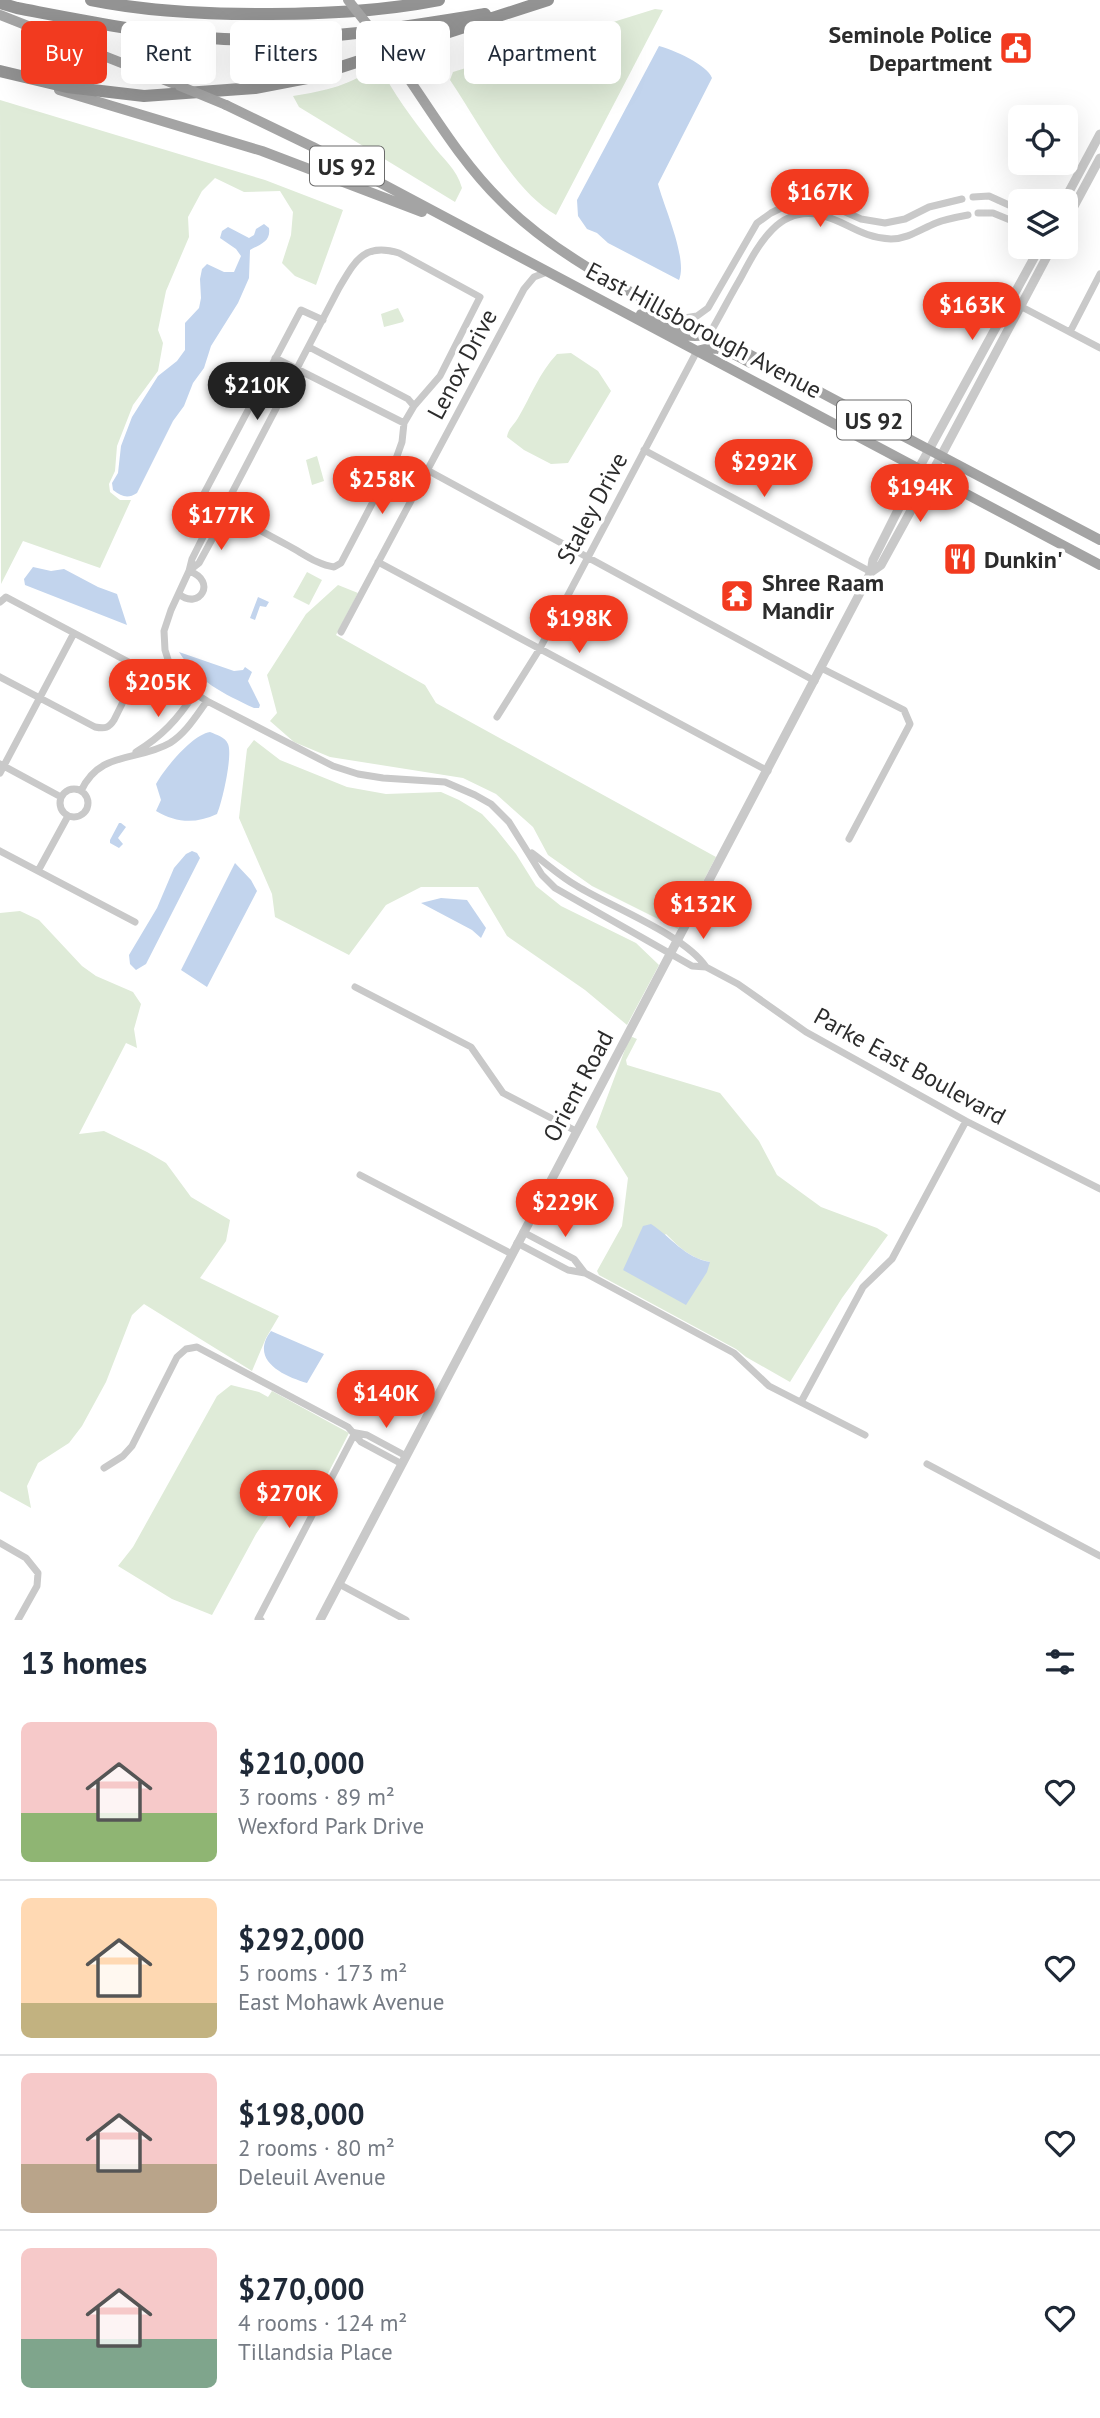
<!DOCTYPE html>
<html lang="en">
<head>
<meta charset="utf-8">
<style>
  :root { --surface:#fff; --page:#f6f6f7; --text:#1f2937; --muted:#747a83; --line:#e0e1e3; --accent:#f23a1f }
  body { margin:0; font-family:"PT Sans",sans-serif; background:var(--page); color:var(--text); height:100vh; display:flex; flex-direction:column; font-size:26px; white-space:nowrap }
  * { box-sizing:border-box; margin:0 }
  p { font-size:23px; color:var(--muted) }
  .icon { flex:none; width:38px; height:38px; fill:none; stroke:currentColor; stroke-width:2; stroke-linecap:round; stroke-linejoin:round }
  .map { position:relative; height:1620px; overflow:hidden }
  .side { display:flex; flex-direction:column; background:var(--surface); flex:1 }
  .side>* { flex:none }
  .guide { position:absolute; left:21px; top:21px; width:700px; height:63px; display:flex; gap:14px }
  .controls { position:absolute; left:1008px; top:105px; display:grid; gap:14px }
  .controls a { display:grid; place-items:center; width:70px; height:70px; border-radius:10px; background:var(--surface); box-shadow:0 7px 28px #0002; font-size:35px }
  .price { position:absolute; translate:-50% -60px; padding:0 16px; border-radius:24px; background:var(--accent); color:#fff; font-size:23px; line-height:46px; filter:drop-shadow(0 2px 4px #0008) }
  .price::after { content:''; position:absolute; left:50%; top:42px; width:21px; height:16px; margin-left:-10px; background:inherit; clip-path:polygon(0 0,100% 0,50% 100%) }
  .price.active { background:#222; color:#fff }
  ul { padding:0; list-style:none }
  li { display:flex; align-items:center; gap:21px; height:175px; padding:0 21px }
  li+li { border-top:2px solid var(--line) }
  li span { display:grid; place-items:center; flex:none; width:196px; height:140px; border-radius:10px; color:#555 }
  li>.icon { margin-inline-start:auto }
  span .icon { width:84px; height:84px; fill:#fffc; stroke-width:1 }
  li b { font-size:30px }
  h2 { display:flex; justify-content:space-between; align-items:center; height:84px; padding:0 21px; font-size:30px }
  .chip { padding:0 24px; border-radius:10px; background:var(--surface); box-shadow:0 7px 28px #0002; font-size:24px; line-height:63px }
  .chip.active { background:var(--accent); color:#fff }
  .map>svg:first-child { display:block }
</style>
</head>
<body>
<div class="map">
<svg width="1100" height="1620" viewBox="0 0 1100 1620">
  <rect width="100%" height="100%" fill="#fff"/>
  <path fill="#dfebd8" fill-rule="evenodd" d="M655,9L663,10L556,215C513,191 478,121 450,80L453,72Z
    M379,65C393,93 412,118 431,143C442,158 457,169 462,188L455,202L299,107L293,96C326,91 351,85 379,65Z
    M0,100L265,180L343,210L316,285L295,276L282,263L291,235L293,212L280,191L244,192L215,178L202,191L188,217L189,237L166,291L158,330L163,343L158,371L133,405L117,446L115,471L109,484L110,492L120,500H131L100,568L23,541L1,584Z
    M398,308L404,320L403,322L384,327L381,314Z
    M571,353L598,371L611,391L568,463L551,464L524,450L507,437C508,429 514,425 518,418C531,396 539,373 557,354Z
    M317,456L324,481L312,485L306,460Z
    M307,572L322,580L309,605L293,597Z
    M338,585L358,593L336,635L425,685L436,703L716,857L678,929L592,886L548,855L533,827L496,794L463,778L330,757L294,742L270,721L277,713L267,675L306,614Z
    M254,740L280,760L347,787L386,794L441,792L459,800L482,814L496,829L516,854L536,886L561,906L636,943L659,965L627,1025L585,990L507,936L478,887H421L386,905L349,955L275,917L272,894L239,818L247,749Z
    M20,911L39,920L82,966L96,976L133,992L141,1004L134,1029L137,1048L126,1043L79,1134L104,1131L147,1152L166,1163L191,1197L230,1220L226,1241L200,1278L279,1316L266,1338L252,1371L144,1304L132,1315L106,1382L82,1426L69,1443L38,1463L27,1486L31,1508L0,1491V913Z
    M630,1036L637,1039L626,1060L627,1065L720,1093L759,1141L777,1175L821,1207L877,1228L888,1235L842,1298L790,1382L746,1357L736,1349L599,1275L597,1271L622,1226L628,1178L596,1127ZM666,1234C680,1248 690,1258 710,1262L623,1270Z
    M231,1385L259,1392L268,1397L272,1391L349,1433L324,1481L311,1474L290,1478L275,1509L270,1513L256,1534L212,1615L172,1599L118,1566L133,1547L217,1396Z"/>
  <path fill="#c2d4ed" d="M659,46C672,49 708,65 712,78L658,184C664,207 688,259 679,280L608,243L597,233L587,229L578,216L577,200Z
    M264,224L269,228C271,242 260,244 250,250L249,278L238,303L211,346L204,368L193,383L184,406L173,421L137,493C128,499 122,497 113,490L112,483L118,473L121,446L132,417L158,376L177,361L185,350V323L199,308L201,298L200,279L202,269L207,264L224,272H234L241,256L236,249L220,238L222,231L228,227L249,238L254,235L256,229Z
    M33,567L51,571L64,569L98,587L117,594L127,625L25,585L24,579Z
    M258,597L269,602L266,607L260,606L255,620L250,618Z
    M179,652L234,671L243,670L245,667L252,672L248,681L260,705L259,708H254C224,694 197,681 179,652Z
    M210,732C217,735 225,737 228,744C233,755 222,803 217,814C196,824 176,823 156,811L161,800L156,784C165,768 192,735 210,732Z
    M119,823H121L126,827L118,838L123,844L119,848L110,843V840Z
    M192,851L197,853L200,858L146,964L136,970L130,964L129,955L157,908L174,868L186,854Z
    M235,863L251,880L257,891L207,987L181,970Z
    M441,898L467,900L486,928L481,938L472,930L421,903Z
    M651,1224C671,1237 685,1258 710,1262L707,1272L686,1305L623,1270L643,1226Z
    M271,1331L324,1354L307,1383C283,1376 249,1360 271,1331Z"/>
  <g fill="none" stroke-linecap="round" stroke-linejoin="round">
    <path stroke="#c9c9c9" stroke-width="7" d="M973,197L989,196L1020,210
      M978,213H993L1020,224
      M1020,306L1100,348
      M684,318L697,316L708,308L757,223L771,213L793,202L803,200L825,203L861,219L885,223L905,219L929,207L962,199
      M1070,332L1100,274
      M710,333C720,316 729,298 739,281C756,250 776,205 820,215C845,220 860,238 891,239C908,239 921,229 936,223C946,219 957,217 968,215
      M309,347L408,399L414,406
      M275,358L404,423
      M644,450L871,572
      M427,470L815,681
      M202,498C231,514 260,531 289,546C304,554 318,565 334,567L341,563L397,456L402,442L404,423L414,406L440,376L480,297L399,253C364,242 355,261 339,288L223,510
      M218,507L192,559L189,571L171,610L164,631L165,650L171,669L180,684L207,701L333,766L358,774L383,778L445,782L475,795L491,804L509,822L542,875L555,888L692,966L706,967L738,984L806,1032L966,1121L1100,1189
      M190,520L301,310L323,320
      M378,562L768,771
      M190,570L199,563L227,512
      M179,594C199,611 218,581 189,571
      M0,602L6,597L140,668L114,720C109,728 105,729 95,727L0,677
      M341,632L524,289L534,277L547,272
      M821,668L904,710L910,724L849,839
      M497,717L539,650L697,351
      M136,752C161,737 178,719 194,694
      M0,764L61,797
      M0,773L74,633
      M60 803a14 14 0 1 1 28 0a14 14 0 1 1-28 0Z
      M81,791C100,750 137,762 170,743C186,733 196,716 207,701
      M0,851L135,922
      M532,853C547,864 561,877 577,886C611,907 685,935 706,967
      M38,871L68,816
      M355,987L471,1047L503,1093L576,1131
      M360,1175L512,1254
      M523,1232L574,1259L584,1272
      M517,1243L568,1270L585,1273L734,1353L769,1386L865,1435
      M801,1402L863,1287L892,1259L966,1121
      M356,1433L367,1435L406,1456
      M927,1464L1100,1556
      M104,1468L123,1456L132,1446L177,1357L186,1349L197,1347L348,1427L361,1442L402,1464
      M0,1543L26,1558L38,1573L37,1586L18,1620
      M339,1584L406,1620
      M261,1620L258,1619L355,1433"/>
    <path stroke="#c9c9c9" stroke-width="9" d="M1064,201L1100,134
      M1066,221L1100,158
      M871,572L881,565L941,456L1052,247
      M320,1620L871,572L873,560L919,468L1040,247"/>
    <path stroke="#a4a4a4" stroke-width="10" d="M0,15L180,86
      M400,66C432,112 461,162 501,201C565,265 652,302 730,344C853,410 977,475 1100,540
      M59,90L262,151L422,212
      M226,105L313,147L1100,565
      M641,314C663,323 685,344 710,333
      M697,351C718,344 732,353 750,363"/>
    <path stroke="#939393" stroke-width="12" d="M91,0C145,11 202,14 257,14C319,14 378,12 439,0
      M0,3L17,8C86,21 154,35 224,39C312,43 398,28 485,14
      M0,71L67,87L144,96L255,88L307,78L548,0"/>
    <path stroke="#a4a4a4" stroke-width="10" d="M348,0L400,66
      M180,86L226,105"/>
  </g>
  <defs>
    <symbol id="civic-square" viewBox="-11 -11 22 22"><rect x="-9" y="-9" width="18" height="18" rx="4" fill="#f23a1f" stroke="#fff"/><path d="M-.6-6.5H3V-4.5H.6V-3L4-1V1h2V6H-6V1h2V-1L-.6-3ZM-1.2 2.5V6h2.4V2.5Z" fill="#fff"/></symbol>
    <symbol id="restaurant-square" viewBox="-11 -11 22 22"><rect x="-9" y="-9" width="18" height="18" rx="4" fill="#f23a1f" stroke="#fff"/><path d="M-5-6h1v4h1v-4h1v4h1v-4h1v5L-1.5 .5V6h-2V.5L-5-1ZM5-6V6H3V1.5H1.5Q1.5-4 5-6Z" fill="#fff"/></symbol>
    <symbol id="temple-square" viewBox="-11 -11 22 22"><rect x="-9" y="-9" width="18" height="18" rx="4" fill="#f23a1f" stroke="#fff"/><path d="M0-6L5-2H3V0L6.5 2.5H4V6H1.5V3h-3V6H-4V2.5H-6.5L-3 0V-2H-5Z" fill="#fff"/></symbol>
  </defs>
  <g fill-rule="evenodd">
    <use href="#civic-square" x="997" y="29" width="38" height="38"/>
    <use href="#restaurant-square" x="941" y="540" width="38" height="38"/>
    <use href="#temple-square" x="718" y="577" width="38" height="38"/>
  </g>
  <g text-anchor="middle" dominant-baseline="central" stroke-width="7" stroke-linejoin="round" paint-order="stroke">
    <g fill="#fff" stroke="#6b6b6b" stroke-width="2">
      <rect x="310" y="146.5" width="74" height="39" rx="5"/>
      <rect x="837" y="400.5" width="74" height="39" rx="5"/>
    </g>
    <g font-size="23" font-weight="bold" fill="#2c2c2c">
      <text x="347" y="166">US 92</text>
      <text x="874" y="420">US 92</text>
    </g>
    <g font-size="24" font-weight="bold" fill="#2c2c2c" stroke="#fff" text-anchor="start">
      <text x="992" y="34" text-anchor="end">Seminole Police<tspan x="992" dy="28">Department</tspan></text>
      <text x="984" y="559">Dunkin'</text>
      <text x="762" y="582">Shree Raam<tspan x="762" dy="28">Mandir</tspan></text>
    </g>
    <g font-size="24" fill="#2c2c2c" stroke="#fff">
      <text transform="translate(704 330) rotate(28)">East Hillsborough Avenue</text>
      <text transform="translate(462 364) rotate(-62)">Lenox Drive</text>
      <text transform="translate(592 508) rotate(-62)">Staley Drive</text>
      <text transform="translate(910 1066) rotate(29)">Parke East Boulevard</text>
      <text transform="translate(578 1086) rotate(-62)">Orient Road</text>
    </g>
  </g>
</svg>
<div class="controls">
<a><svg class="icon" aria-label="locate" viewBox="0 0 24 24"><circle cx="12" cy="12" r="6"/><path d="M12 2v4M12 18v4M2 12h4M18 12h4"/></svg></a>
<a><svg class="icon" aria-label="layers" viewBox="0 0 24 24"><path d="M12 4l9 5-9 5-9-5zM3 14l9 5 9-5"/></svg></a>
</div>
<b class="price" style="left:820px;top:229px">$167K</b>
<b class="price" style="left:972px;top:342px">$163K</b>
<b class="price active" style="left:257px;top:422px">$210K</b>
<b class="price" style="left:764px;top:499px">$292K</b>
<b class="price" style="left:382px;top:516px">$258K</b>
<b class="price" style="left:920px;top:524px">$194K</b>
<b class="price" style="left:221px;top:552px">$177K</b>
<b class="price" style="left:579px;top:655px">$198K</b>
<b class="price" style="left:158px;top:719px">$205K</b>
<b class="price" style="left:703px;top:941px">$132K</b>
<b class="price" style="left:565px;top:1239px">$229K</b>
<b class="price" style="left:386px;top:1430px">$140K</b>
<b class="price" style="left:289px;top:1530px">$270K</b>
<div class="guide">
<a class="chip active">Buy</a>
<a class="chip">Rent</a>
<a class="chip">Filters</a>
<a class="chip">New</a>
<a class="chip">Apartment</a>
</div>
</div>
<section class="side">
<h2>13 homes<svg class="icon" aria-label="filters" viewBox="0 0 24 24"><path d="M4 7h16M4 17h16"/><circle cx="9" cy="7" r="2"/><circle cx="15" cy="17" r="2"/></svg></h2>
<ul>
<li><span style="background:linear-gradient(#f6c9c9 65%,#8fb573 0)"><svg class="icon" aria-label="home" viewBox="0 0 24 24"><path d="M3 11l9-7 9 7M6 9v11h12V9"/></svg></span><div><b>$210,000</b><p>3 rooms · 89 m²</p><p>Wexford Park Drive</p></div><svg class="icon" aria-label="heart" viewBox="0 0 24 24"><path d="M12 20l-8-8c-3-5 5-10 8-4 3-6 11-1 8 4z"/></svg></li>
<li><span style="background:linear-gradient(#ffd9b3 75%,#c2b280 0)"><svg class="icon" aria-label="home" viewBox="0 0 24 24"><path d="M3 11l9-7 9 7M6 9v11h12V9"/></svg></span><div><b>$292,000</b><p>5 rooms · 173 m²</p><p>East Mohawk Avenue</p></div><svg class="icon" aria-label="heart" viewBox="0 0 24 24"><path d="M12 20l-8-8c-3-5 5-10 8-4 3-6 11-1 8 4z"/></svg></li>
<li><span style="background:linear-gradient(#f6c9c9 65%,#b9a48a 0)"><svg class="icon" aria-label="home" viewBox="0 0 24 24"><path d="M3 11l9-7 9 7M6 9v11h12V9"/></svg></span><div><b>$198,000</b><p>2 rooms · 80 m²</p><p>Deleuil Avenue</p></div><svg class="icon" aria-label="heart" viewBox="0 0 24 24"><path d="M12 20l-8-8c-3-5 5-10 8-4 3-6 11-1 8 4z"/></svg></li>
<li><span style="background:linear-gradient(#f6c9c9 65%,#7fa58c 0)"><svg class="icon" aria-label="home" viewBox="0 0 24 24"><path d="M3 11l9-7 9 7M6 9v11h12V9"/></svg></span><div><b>$270,000</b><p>4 rooms · 124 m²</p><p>Tillandsia Place</p></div><svg class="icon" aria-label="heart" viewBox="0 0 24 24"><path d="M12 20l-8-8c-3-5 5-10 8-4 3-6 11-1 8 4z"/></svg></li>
</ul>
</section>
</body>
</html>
